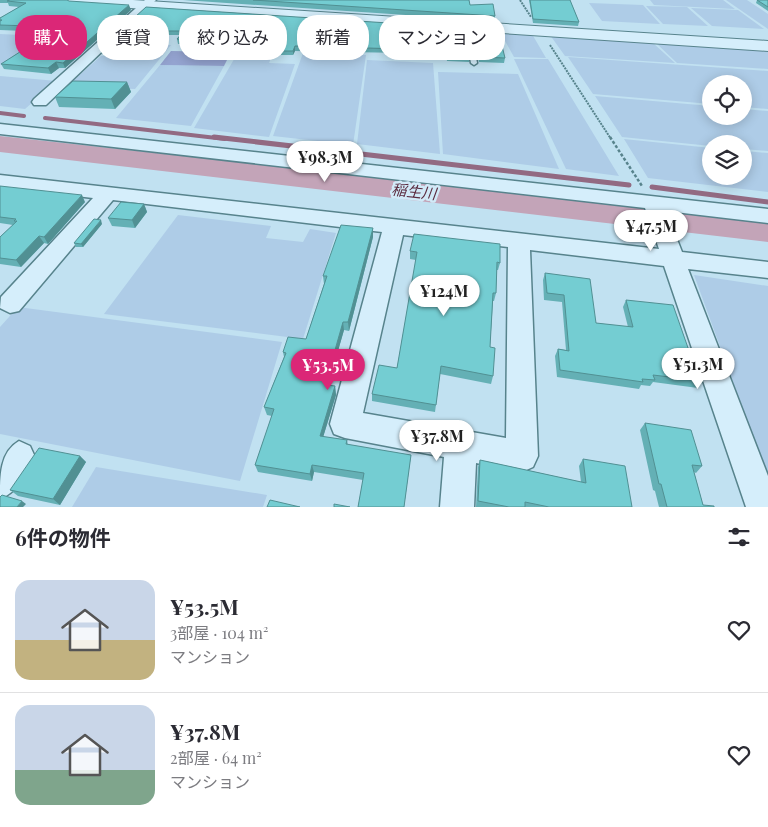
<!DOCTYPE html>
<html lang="ja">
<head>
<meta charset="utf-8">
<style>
  :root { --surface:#fff; --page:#f2f2f3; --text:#2b2b33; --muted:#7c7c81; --line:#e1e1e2; --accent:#db2777 }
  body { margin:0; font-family:"Playfair Display","Noto Sans JP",serif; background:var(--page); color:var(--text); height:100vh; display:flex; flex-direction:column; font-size:19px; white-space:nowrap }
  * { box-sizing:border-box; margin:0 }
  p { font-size:16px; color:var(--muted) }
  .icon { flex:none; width:28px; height:28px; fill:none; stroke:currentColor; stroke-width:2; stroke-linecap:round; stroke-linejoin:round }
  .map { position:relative; height:507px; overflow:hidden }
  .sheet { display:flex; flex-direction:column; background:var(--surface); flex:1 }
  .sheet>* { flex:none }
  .banner { position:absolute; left:15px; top:15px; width:500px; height:45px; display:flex; gap:10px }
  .fabs { position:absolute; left:702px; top:75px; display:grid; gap:10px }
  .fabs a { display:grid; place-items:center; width:50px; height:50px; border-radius:50%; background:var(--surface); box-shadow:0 2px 12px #0003; font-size:25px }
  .price { position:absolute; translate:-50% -42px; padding:0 11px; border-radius:18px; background:#fff; color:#222; font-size:16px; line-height:32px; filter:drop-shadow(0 1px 2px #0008) }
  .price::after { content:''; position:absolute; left:50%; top:30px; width:15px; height:11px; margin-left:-8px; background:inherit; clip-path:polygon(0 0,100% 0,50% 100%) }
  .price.active { background:var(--accent); color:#fff }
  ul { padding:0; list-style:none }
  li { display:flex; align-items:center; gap:15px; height:125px; padding:0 15px }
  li+li { border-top:1px solid var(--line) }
  li span { display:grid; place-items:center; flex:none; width:140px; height:100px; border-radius:15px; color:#555 }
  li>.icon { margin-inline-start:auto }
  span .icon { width:60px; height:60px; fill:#fffc; stroke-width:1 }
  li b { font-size:21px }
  h2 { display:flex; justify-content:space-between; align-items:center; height:60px; padding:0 15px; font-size:21px }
  .pill { padding:0 18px; border-radius:20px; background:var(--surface); box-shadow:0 2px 12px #0003; font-size:18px; line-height:45px }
  .pill.active { background:var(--accent); color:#fff }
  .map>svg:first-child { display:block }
</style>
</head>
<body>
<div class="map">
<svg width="768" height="507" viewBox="0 0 768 507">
  <rect width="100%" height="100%" fill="#c1e1f1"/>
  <path fill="#aecce7" d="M650,0H723L735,9L654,5Z
    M726,0H747L768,14V29Z
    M589,3L643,5L660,24L602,21Z
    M646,6L687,7L708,26L663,24Z
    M691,8L738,10L764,29L712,26Z
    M500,32L532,34L546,58L514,57Z
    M0,34L42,36L0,65Z
    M550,35L653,43L675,63L565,56Z
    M131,43L171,45L135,89L66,87L101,56H117Z
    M656,43L768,50V69L677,63Z
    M240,49L274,50L269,63L295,64L269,137L194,128Z
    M303,53L366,55L353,145L273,136Z
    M568,57L768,71V109L744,107V84H711V104L593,94Z
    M514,59H548L619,176L566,169Z
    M367,60L433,63L440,154L357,144Z
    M160,65L224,66L191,126L116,118Z
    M438,72L518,74L559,169L443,154Z
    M0,76L57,81L25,109L0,106Z
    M595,96L711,106V116H744V109L768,111V151L744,149V144H711V146L622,137Z
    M624,139L711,148V176H744V151L768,153V192L648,178Z
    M178,215L271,226L266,238L303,242L310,229L336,233L303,339L104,314Z
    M694,275L768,286V478Z
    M18,307L282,342L240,481L0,434V327Z
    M96,467L267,495L263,507H72Z"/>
  <path fill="#94a3d0" d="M171,51L231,52L224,66L160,65Z"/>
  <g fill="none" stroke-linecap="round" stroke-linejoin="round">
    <path stroke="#926a82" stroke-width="4" d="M0,113L24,116
      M45,118L225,139"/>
    <path stroke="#926a82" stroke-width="5" d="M214,137L629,185
      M652,187L768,202"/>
    <path fill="#c3a4b8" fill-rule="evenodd" d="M0,136L768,220V242L0,152Z"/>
    <defs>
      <path id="service" d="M467,24L470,26L477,63L474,65L471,63L464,26Z"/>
      <path id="minor" d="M145,0H156L46,105H34L32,102L34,99Z
        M0,124L768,209V223L666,211L682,252L768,262V278L688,269L768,476V507H746L664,266L530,250L538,456L533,467L522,472L476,463L474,507H440L444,457L345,438L334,434L330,424L382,232L113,200L19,311L10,313L0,308L1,297L93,198L0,187V175L659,249L645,208L0,134ZM403,235L508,247L506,438L363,413Z
        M19,441L30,446L35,457C28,474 17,492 0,499C0,475 0,452 19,441Z"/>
      <path id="tertiary" d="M64,0H133L768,41V51L71,4Z"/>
    </defs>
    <use href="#service" stroke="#57838c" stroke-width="3"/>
    <use href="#minor" stroke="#57838c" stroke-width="3"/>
    <use href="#tertiary" stroke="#57838c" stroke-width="2"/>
    <path stroke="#57838c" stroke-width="2" stroke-dasharray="2 1" stroke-linecap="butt" d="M520,0L531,17
      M550,45L611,139"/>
    <path stroke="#57838c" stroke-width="2.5" stroke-dasharray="3 2" stroke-linecap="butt" d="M610,137L642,186"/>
    <use href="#service" fill="#d5eefb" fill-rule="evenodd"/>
    <use href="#minor" fill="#d5eefb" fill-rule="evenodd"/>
    <use href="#tertiary" fill="#d5eefb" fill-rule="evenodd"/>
  </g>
  <path fill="#64b0b5" d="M0,0H67L69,1L131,10L65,68H59L51,74L4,69L1,64L51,32L0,30V18L19,7L9,6L8,3H0Z
    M183,0H469L470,5L495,16V21Z
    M529,0H570L579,22L578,26L533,23Z
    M757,0H768V11L756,3Z
    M146,7L464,28L469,57V62L447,61L446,55H438V51L404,50L403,53L295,51L293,55H276L275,51L278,44L234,42L232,46L178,44L177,39L181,35H130L113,54H102L100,49Z
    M474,28L505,58L504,63L479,62L473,33Z
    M127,82L131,92L115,109L59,107L55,97Z
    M0,186L85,202L48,244L44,243L21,267L0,264V237L13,225L0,223Z
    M144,204L147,212L135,228L112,226L108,218Z
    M102,224L83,247H76L74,243Z
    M373,228V237L349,331L344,330L328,385L335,386L336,395L323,437L347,440L348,445L411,455L404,507H358L363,480L314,472L312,481L258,472L255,465L272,416L267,415L264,407L284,357L283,352L306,339L324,284L323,276Z
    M410,251L500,263L498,270H497L496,293L494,301H493L490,347L493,376L491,384L440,374L435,412L372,401V394L397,368L416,260L410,259Z
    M545,273L596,323L628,327L623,307L626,300L694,365L703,381L698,388L653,382L650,386L641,385L639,389L557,377L555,356L558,349L566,350L562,302L544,300L543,280Z
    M645,423L702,466L696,473L694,472L703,505L714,507H659L655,491L653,490L640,430Z
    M80,456L86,462L60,505L18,496L10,490Z
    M583,459L632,507H476L478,467L480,460L581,482L579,466Z"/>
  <path fill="#519093" d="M129,5L131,10L65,68L63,63Z
    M129,31L130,35L113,54L111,50Z
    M234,38V42L232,46L231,42Z
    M295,46V51L293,55V51Z
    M56,62L59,68L51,74L48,68Z
    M127,82L131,92L115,109L111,99Z
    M82,195L85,202L48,244L44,237Z
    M144,204L147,212L135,228L132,220Z
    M101,220L102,224L83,247L81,244Z
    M373,228V237L349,331L348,322Z
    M39,236L44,243L21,267L16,260Z
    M343,322L344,330L326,393L325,385Z
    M335,386L336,395L321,444L320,436Z
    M80,456L86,462L60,505L53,499Z
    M312,465L314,472L312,481L310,474Z
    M22,501L26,504L23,507H17Z"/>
  <path fill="#74cdd2" stroke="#519093" d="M10,0H67L69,1L129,5L63,63L56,62L48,68L1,64L59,27L0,25V21L2,20H0V18L26,3L7,1Z
    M253,0H469L470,5L493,4L495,16Z
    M530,0H570L579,22L533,19Z
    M757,0H768V7Z
    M146,7L464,28L469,57H447V51L439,50L438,46H404L403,49L295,46L293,51H275L280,40L234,38L231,42L177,39L184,31H129L111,50L100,49Z
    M474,28L498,30L505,58L480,57Z
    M73,81L127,82L111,99L55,97Z
    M0,186L82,195L44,237L39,236L16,260L0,258V237L17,221H14L16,219L0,217Z
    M121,202L144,204L132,220L108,218Z
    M94,219L101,220L81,244L74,243Z
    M341,225L373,228L348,322H343L325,385L335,386L320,436L347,440L346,444L411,455L404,507H358L364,473L312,465L310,474L255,465L274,409L264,407L286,353L283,352L288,337L306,339L327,276H323Z
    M414,234L500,244V263L497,262L496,293H493L490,347L495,348L493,376L441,366L436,405L372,394L379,365L397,368L417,252L410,251Z
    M545,273L590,279L596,323L633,327L626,300L673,305L694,365L698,366L703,381L653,375L655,380L642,379L643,382L560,370L558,349L569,351L564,295L547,293Z
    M645,423L691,430L702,466L692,465L703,505L714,506V507H667L661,484H659Z
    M39,448L80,456L53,499L10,490Z
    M583,459L625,466L632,507H549L525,502V507H509L478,501L480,460L586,483Z
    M2,495L22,501L17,507H0V497Z
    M270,500L300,507H267Z
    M334,504L350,507H334Z"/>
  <g text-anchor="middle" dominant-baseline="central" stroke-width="5" stroke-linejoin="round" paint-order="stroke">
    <g font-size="15" font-style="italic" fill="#5b2b3f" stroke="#d1eaf8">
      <text transform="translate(414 191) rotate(6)">稲生川</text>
    </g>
  </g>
</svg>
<div class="fabs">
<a><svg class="icon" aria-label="locate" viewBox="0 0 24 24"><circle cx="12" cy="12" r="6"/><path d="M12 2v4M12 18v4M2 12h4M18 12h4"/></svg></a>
<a><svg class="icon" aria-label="layers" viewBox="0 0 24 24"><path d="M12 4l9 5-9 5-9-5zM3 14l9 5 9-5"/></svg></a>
</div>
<b class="price" style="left:325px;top:183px">¥98.3M</b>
<b class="price" style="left:651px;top:252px">¥47.5M</b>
<b class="price" style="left:444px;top:317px">¥124M</b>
<b class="price" style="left:698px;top:390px">¥51.3M</b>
<b class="price active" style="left:328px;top:391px">¥53.5M</b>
<b class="price" style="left:437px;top:462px">¥37.8M</b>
<div class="banner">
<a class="pill active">購入</a>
<a class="pill">賃貸</a>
<a class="pill">絞り込み</a>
<a class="pill">新着</a>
<a class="pill">マンション</a>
</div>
</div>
<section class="sheet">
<h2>6件の物件<svg class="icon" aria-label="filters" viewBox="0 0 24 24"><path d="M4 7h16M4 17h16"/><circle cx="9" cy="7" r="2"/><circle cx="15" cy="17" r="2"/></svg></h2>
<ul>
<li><span style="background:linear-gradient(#c9d6e8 60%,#c2b280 0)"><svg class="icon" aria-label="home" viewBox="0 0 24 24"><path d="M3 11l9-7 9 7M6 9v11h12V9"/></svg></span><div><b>¥53.5M</b><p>3部屋 · 104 m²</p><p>マンション</p></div><svg class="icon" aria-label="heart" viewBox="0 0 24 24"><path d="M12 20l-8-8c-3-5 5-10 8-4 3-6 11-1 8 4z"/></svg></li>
<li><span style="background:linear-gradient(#c9d6e8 65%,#7fa58c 0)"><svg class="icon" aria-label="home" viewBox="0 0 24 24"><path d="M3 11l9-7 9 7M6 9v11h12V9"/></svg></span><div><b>¥37.8M</b><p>2部屋 · 64 m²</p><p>マンション</p></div><svg class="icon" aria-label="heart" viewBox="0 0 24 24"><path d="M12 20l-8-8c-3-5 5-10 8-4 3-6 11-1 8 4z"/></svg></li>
</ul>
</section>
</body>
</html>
